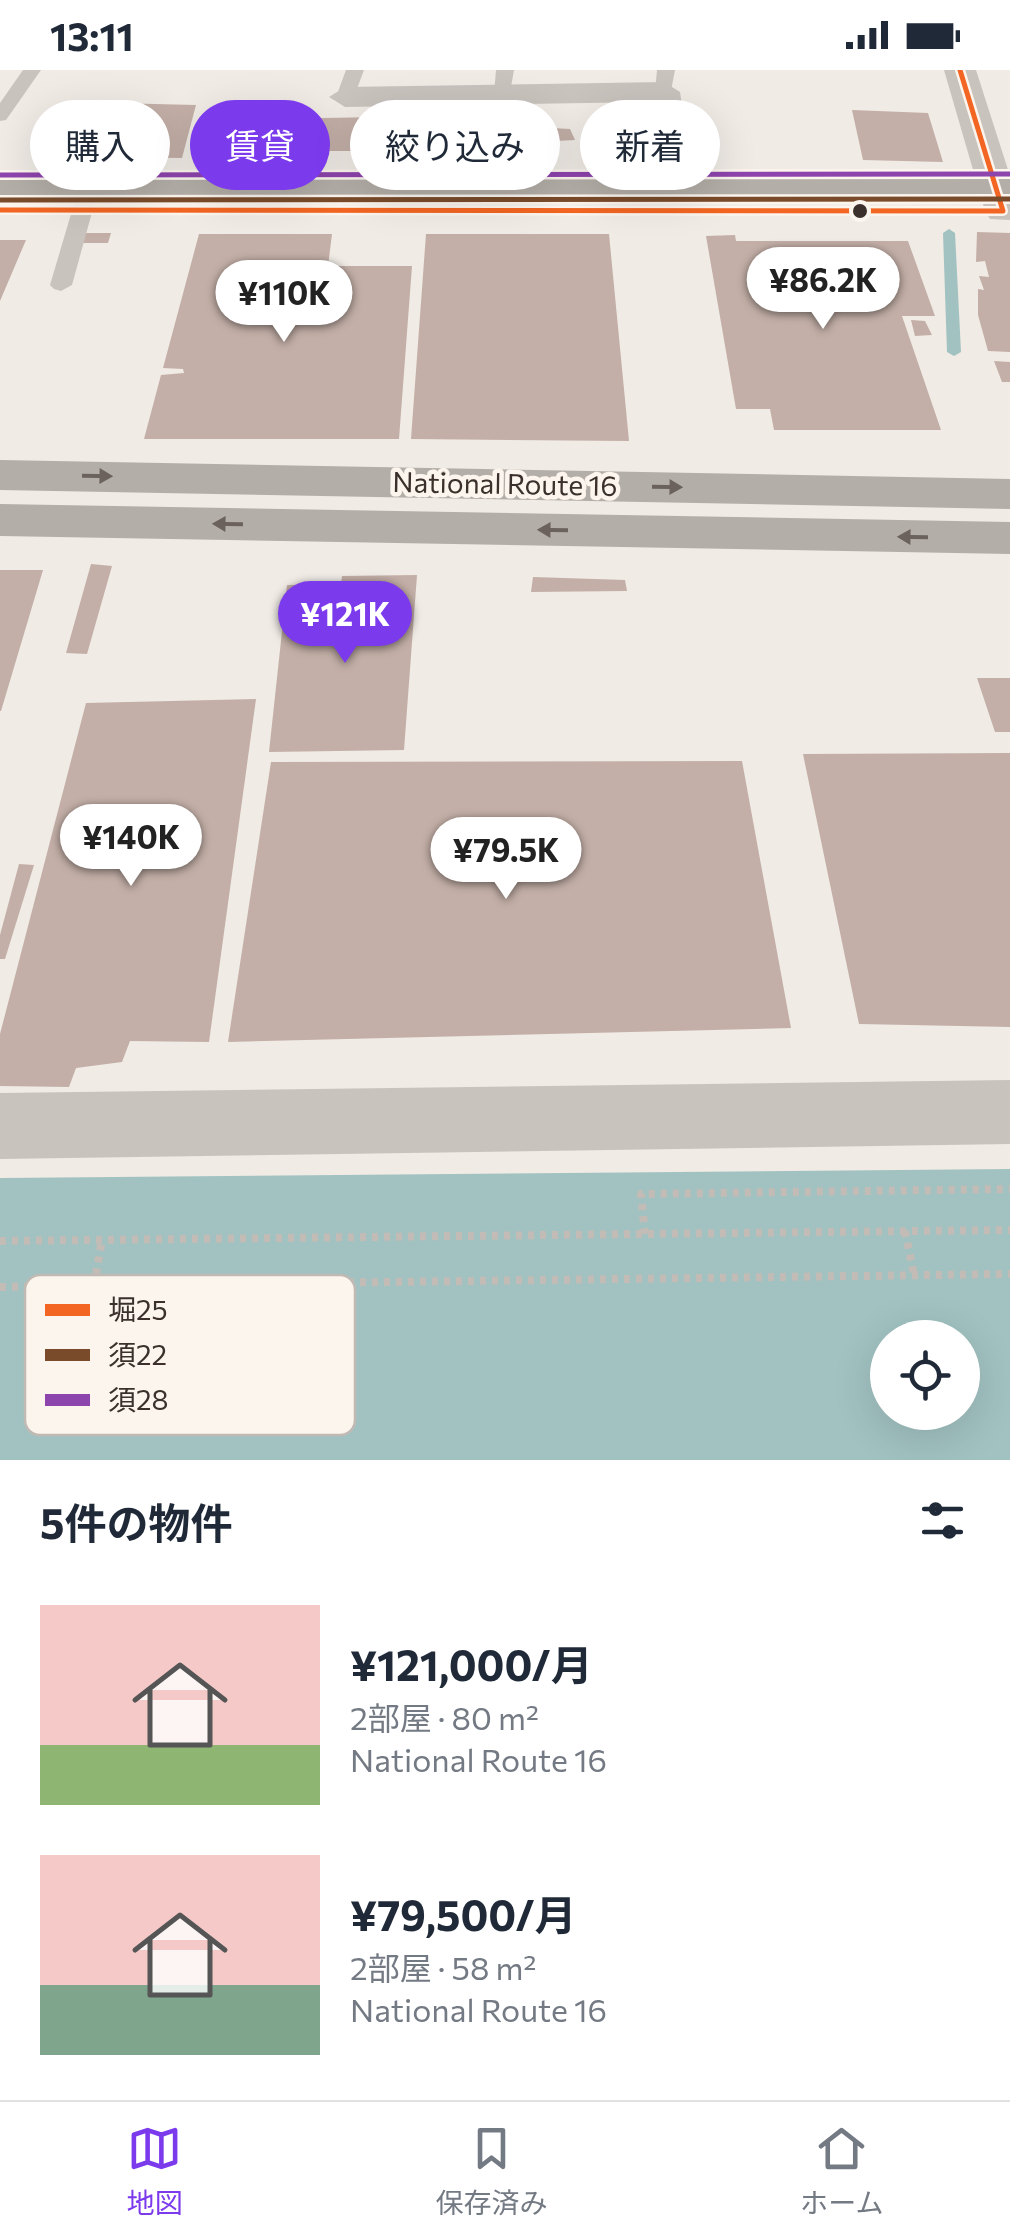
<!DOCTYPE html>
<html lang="ja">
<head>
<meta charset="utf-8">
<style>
  :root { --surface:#fff; --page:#f2f2f3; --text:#1f2937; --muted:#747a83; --line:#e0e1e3; --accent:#7c3aed }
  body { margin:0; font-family:Commissioner,"Noto Sans JP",sans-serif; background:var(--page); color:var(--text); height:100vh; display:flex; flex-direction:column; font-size:38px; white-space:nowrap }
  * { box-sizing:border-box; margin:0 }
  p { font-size:32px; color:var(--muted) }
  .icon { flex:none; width:55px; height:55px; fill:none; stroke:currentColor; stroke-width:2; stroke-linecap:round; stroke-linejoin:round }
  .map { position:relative; height:1390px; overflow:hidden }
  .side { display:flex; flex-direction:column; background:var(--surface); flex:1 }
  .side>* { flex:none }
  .hud { position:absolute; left:30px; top:30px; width:950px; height:90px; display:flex; gap:20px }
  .tools { position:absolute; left:870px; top:1250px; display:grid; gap:20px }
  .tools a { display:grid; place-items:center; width:110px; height:110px; border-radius:50%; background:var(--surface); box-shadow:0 10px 40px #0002; font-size:50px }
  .price { position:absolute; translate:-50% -85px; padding:0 22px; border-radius:35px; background:#fff; color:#222; font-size:32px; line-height:65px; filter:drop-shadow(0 2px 5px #0008) }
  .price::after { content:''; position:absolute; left:50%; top:60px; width:30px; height:22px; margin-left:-15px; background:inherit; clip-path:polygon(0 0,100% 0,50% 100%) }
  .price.active { background:var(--accent); color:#fff }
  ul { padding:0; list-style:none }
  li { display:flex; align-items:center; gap:30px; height:250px; padding:0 40px }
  li span { display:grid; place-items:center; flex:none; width:280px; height:200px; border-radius:0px; color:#555 }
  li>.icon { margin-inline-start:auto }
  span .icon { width:120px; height:120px; fill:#fffc; stroke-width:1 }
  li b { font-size:42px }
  h2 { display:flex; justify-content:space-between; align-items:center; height:120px; padding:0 40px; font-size:42px }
  .pill { padding:0 35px; border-radius:45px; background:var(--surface); box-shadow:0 10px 40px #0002; font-size:35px; line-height:90px }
  .pill.active { background:var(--accent); color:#fff }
  .status { display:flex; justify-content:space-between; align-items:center; height:70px; padding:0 50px; background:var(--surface); direction:ltr }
  .status svg { height:28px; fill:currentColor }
  .dock { display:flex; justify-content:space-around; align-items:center; height:140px; border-top:2px solid var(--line); background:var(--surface); font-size:28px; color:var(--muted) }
  .dock a { display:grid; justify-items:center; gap:5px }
  .dock .active { color:var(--accent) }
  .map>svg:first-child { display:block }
</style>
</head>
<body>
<div class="status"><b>13:11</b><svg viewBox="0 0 49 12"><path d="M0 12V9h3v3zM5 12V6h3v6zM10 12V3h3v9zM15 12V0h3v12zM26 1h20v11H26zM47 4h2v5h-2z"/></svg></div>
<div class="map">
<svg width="1010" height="1390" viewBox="0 0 1010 1390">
  <rect width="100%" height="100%" fill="#f0ebe5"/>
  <path fill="#a1c2c1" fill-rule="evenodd" d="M1010,1099V1390H0V1108ZM888,1268H962V1342H888Z"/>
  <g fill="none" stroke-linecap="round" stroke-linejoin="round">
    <path fill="#a1c2c1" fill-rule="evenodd" d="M949,159L955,163L961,282L954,286L947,282L943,163Z"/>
  </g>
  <path fill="#c3afa7" d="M113,33L196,35L182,88L93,87Z
    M852,40L928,43L943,92L863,90Z
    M546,44L551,58L570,59L575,70L556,71L552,81H252L267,49Z
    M977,162L1010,163V282L988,281L978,245V219L984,220L979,206L989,207L985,191L976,192Z
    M85,163H111L108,173H80Z
    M199,164H332L328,196H412L399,369H144L161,305L184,303L183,299L163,298Z
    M426,164H609L629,371L411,369Z
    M735,165L736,171H908L935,246H902L941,360H774L770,339H736L706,166Z
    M0,170H26L0,231Z
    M911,250L925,251L932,265L915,266Z
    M994,291L1010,292V312H1002Z
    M91,494L112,496L87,584L66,583Z
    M0,500H43L1,641H0Z
    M417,505L404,680L269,682L287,515L341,514L342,506Z
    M533,507L625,510L627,521L531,522Z
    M977,608H1010V662H995Z
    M256,629L209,972L130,971L122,992L76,998L69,1017L0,1016V964L86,633Z
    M1010,683V957L859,954L803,684Z
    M742,691L791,958L228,972L271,692Z
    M19,794L34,795L5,889H0V865Z"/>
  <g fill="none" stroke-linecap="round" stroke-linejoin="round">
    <path stroke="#c2bbb6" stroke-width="8" stroke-dasharray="6 6" stroke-linecap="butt" d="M905,1161L914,1205
      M645,1164L641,1124L1010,1119
      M0,1171L1010,1160
      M94,1216L102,1170
      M0,1217L1010,1204"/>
    <path fill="#c9c3be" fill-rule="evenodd" d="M23,0H41L6,50L0,51V33Z
      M346,0H364L354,27L345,32L336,27Z
      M496,0H514L509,28L494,24Z
      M657,0H675L670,26L655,22Z
      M89,111L99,117L72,215L61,221L54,219L50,215L79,117Z"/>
    <path fill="#c9c3be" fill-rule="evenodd" d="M664,12L680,22L694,113L689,121H663L658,113L649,32L345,37L329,27L345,17Z
      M1010,1010V1074L0,1089V1023Z"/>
    <path fill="#c9c3be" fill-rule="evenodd" d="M944,0H976L1010,106V150L990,149L985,141Z"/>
    <path fill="#b4aea8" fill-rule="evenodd" d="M1010,105V127L0,129V107Z
      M0,390L1010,409V439L0,420Z
      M0,434L1010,452V484L0,466Z"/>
    <defs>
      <path id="bus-1" d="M0,140L1003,141L960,0"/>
      <path id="bus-2" d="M0,130L1010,129"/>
      <path id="bus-3" d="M0,105L1010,104"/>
    </defs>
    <use href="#bus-1" stroke="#fbf5ee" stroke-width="10"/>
    <use href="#bus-2" stroke="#fbf5ee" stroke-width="10"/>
    <use href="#bus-3" stroke="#fbf5ee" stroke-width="10"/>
    <use href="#bus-1" stroke="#f26522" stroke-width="5"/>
    <use href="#bus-2" stroke="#7a4b2a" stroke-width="5"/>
    <use href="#bus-3" stroke="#8e44ad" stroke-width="5"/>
  </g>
  <defs><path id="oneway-solid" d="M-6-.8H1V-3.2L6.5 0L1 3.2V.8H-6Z" transform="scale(2.5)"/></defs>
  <g fill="#6b625d">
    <use href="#oneway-solid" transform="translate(97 406) rotate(1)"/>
    <use href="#oneway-solid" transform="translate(667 417) rotate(1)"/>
    <use href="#oneway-solid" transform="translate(228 454) rotate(-179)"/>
    <use href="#oneway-solid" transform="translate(553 460) rotate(-179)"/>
    <use href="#oneway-solid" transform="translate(913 467) rotate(-179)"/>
  </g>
  <circle fill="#3b302b" stroke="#fbf5ee" stroke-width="4" cx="860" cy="141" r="9"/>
  <g text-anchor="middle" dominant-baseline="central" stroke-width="9" stroke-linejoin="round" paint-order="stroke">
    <g font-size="28" fill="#3b302b" stroke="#fbf5ee">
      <text transform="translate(505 413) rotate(1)">National Route 16</text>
    </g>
  </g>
  <rect x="25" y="1205" width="330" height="160" rx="15" fill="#fbf5ee" stroke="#c1bab4" stroke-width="2.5"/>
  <rect x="45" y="1234" width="45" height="12" fill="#f26522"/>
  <rect x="45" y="1279" width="45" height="12" fill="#7a4b2a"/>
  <rect x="45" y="1324" width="45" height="12" fill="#8e44ad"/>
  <g font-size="28" fill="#3b302b">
    <text x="108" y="1250">堀25</text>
    <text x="108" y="1295">須22</text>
    <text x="108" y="1340">須28</text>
  </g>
</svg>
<div class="tools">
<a><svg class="icon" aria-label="locate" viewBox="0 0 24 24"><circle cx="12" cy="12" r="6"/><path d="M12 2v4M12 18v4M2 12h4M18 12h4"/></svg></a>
</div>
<b class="price" style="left:823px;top:262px">¥86.2K</b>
<b class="price" style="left:284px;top:275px">¥110K</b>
<b class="price active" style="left:345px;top:596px">¥121K</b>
<b class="price" style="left:131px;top:819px">¥140K</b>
<b class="price" style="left:506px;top:832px">¥79.5K</b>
<div class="hud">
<a class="pill">購入</a>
<a class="pill active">賃貸</a>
<a class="pill">絞り込み</a>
<a class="pill">新着</a>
</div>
</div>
<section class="side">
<h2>5件の物件<svg class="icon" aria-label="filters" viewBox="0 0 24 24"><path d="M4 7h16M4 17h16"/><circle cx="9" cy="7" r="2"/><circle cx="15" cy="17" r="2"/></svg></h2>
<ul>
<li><span style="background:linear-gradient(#f6c9c9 70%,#8fb573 0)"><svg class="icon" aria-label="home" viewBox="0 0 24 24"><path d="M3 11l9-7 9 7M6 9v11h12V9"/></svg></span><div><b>¥121,000/月</b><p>2部屋 · 80 m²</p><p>National Route 16</p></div></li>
<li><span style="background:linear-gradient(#f6c9c9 65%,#7fa58c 0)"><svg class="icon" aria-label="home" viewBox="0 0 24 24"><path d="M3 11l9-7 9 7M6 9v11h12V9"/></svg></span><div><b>¥79,500/月</b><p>2部屋 · 58 m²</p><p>National Route 16</p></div></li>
</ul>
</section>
<nav class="dock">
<a class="active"><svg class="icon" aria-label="map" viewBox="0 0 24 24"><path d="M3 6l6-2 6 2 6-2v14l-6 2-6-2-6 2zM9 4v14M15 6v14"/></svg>地図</a>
<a><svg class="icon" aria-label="saved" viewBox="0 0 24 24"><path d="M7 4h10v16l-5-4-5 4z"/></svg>保存済み</a>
<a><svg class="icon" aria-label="home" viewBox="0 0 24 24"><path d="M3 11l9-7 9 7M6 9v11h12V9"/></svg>ホーム</a>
</nav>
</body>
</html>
